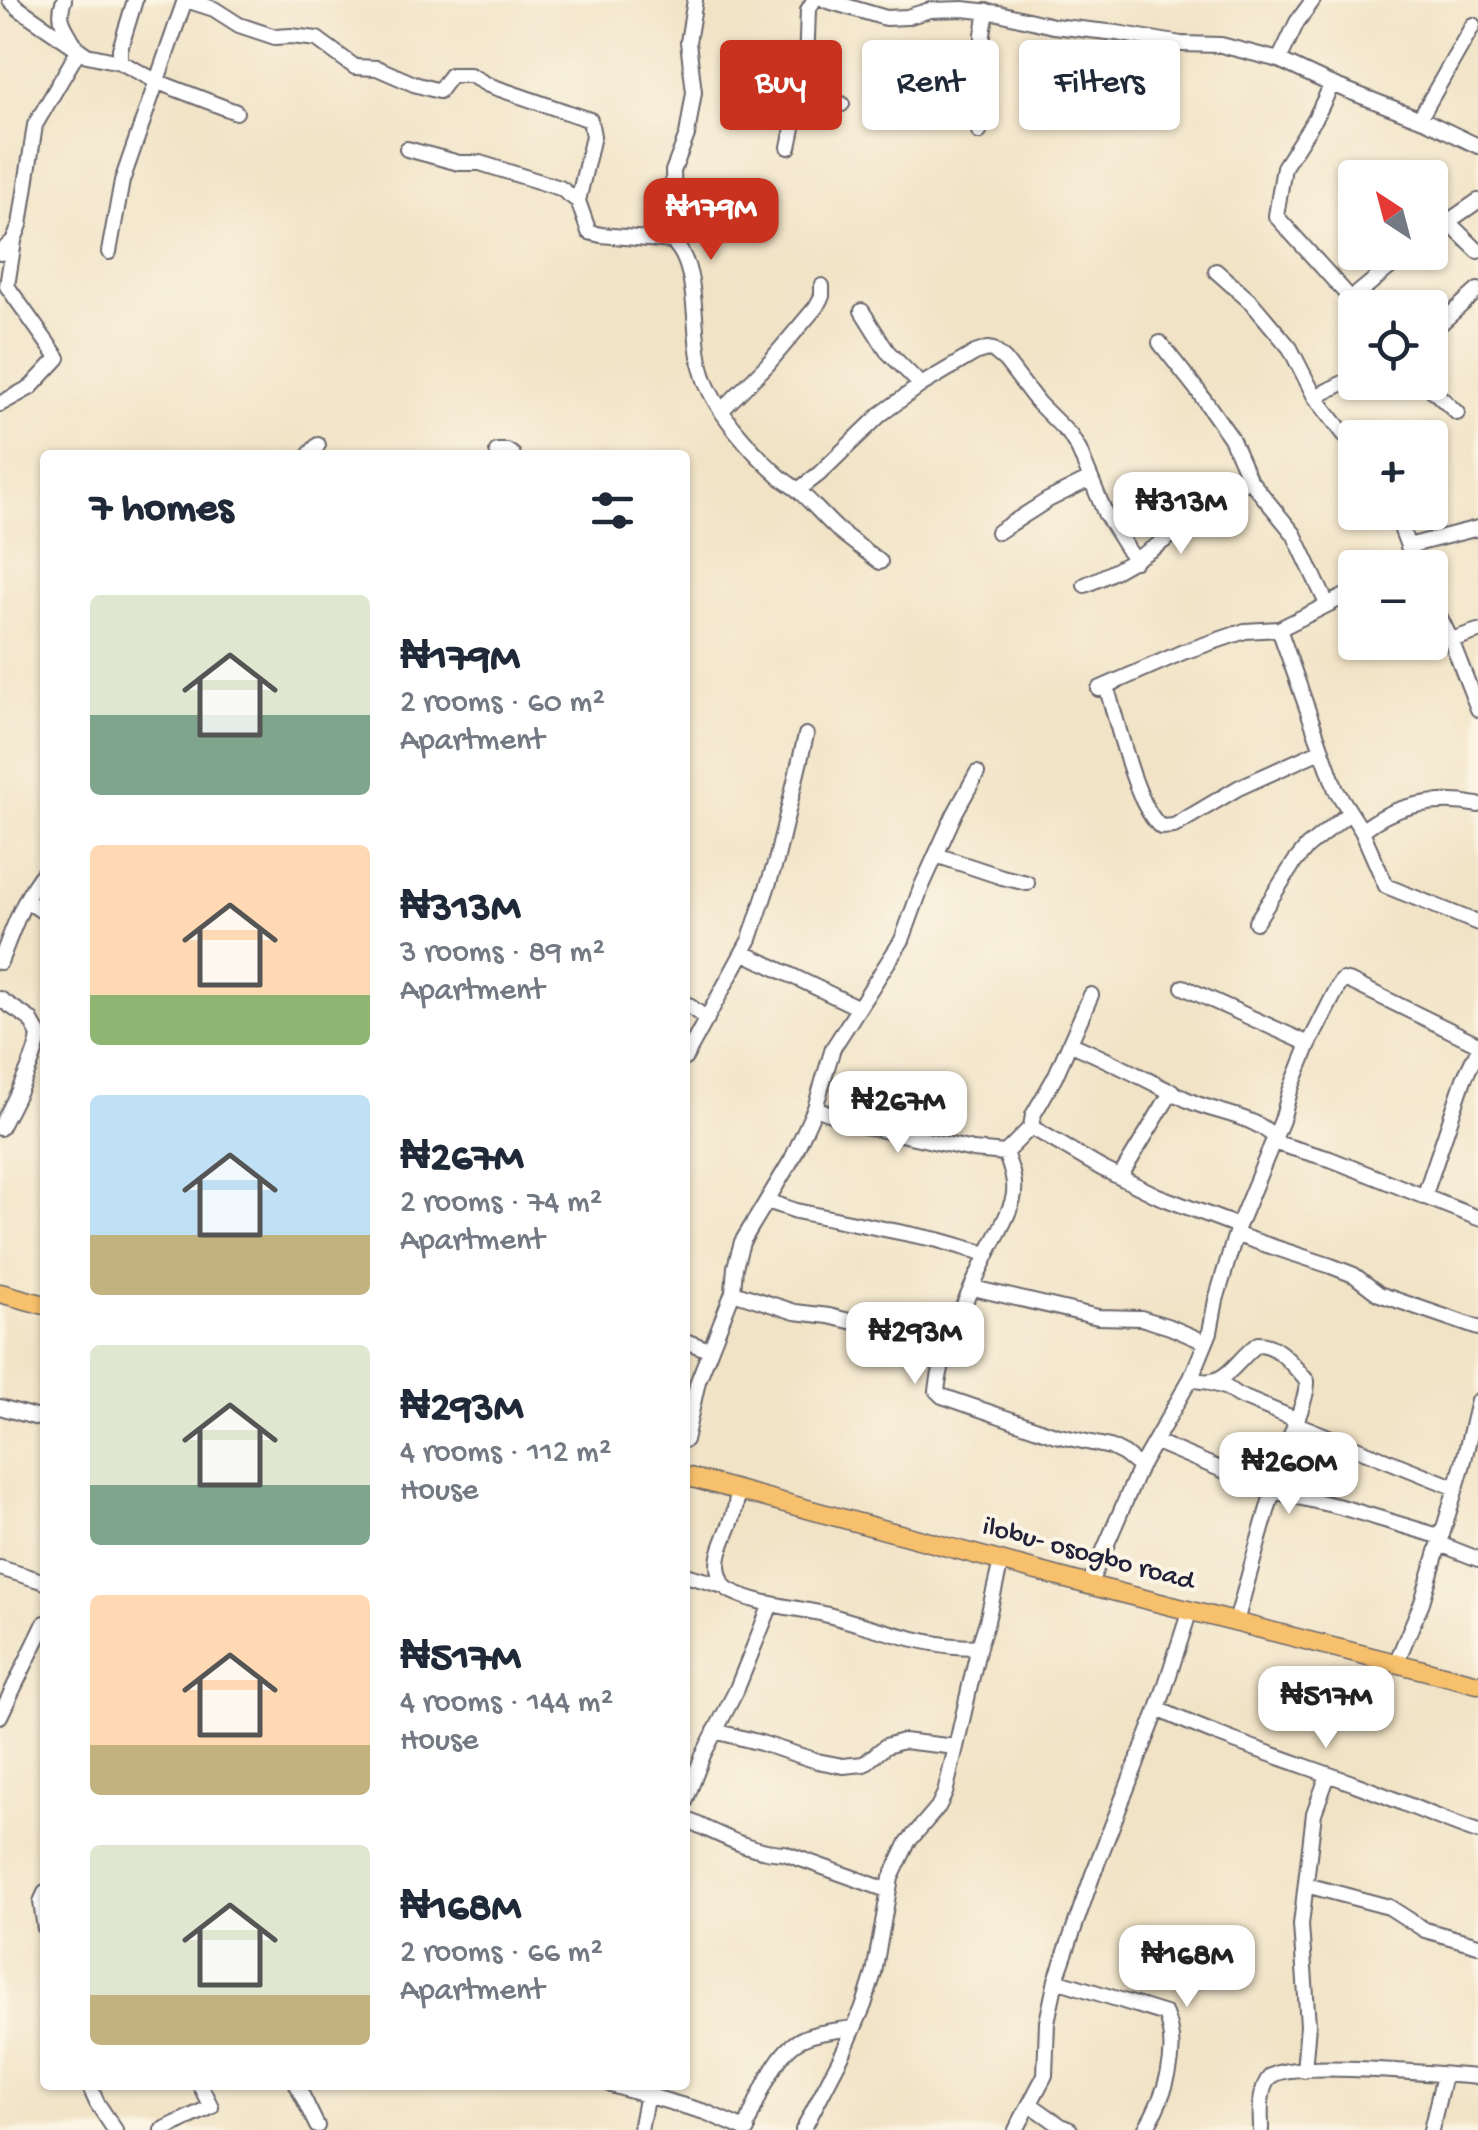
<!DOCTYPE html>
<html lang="en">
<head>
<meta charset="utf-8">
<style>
  :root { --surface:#fff; --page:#f6f6f7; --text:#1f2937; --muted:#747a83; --accent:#c8321e }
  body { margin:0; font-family:"Gochi Hand",sans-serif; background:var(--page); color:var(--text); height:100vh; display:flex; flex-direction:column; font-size:38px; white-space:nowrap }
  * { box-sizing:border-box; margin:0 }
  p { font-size:32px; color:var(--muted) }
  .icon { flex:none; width:55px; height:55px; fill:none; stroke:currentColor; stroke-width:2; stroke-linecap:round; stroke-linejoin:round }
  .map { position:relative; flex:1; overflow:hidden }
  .drawer { position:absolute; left:40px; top:450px; width:650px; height:1640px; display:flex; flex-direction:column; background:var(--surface); border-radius:10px; box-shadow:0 2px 8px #0004 }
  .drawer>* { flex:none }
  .hud { position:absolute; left:720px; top:40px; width:608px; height:90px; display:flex; gap:20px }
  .needle { width:65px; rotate:324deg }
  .tools { position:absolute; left:1338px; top:160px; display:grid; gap:20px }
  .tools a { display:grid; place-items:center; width:110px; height:110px; border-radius:10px; background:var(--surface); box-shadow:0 2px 8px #0004; font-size:50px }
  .price { position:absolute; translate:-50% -85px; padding:0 22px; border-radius:20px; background:#fff; color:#222; font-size:32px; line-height:65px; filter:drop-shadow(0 2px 5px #0008) }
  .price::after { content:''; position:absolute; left:50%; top:60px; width:30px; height:22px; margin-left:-15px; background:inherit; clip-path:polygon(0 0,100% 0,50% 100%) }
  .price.current { background:var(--accent); color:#fff }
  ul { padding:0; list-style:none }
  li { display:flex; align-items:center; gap:30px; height:250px; padding:0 50px }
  li span { display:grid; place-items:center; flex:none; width:280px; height:200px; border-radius:10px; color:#555 }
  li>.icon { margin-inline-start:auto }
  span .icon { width:120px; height:120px; fill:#fffc; stroke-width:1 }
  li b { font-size:42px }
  h2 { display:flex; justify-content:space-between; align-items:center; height:120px; padding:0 50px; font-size:42px }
  .tag { padding:0 35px; border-radius:10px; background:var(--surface); box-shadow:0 2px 8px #0004; font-size:35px; line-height:90px }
  .tag.current { background:var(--accent); color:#fff }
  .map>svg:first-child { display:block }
</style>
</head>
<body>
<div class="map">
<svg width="1478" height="2130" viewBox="0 0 1478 2130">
  <rect width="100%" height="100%" fill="#fcf5e5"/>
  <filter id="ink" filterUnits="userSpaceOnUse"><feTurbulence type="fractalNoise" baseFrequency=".01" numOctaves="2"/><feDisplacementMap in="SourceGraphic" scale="20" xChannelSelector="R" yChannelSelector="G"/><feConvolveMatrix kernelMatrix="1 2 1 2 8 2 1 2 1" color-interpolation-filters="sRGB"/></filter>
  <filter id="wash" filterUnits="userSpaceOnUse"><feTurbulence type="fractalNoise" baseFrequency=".0048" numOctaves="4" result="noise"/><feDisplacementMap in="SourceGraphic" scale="40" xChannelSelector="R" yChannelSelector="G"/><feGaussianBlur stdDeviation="2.25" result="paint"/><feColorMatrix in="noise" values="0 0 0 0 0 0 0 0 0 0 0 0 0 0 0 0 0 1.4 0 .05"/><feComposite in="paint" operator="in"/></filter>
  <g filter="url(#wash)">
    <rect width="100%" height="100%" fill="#f1e3c6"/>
  </g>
  <g filter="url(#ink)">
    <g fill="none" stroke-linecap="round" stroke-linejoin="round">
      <defs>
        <path id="minor" d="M10,0L18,8L87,55L120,62L158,82L236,112
          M186,0L214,9L239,25L275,37L291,36L317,39L355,67L377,68L414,84L439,91L451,75H470L488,85L590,120L593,136L578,201
          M825,0L886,18L907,17L930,10L963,9L999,13L1053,26L1117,33L1181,44L1221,45L1279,60L1328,83L1426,121L1478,146
          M1279,60L1297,22L1313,0
          M120,62V49L135,0
          M1332,84L1316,117L1284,167L1276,216L1351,299
          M800,93L842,104
          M1420,118L1473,25
          M979,132L983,34L987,11
          M789,147L806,66L808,10L814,0
          M407,149L459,163H480L560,188L578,201L589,232L601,235L672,241C703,268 689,339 705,380C717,413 754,454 780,477C786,482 793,486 799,491C812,503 824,517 837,529C851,541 866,551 880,562
          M1448,222L1478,251
          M1430,234L1478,201
          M672,241L668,219L674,203L673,171L687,135L694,92L688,42L695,0
          M109,252L122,181L185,0
          M0,253L14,240L20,225L35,125L77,53C73,32 54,25 64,0
          M1216,271L1252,303L1290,348L1315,397
          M1356,308L1351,299L1408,252
          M862,311L887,351L921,385
          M1430,333L1478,290
          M1160,343L1198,391L1231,438L1249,479L1294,534L1327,604
          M1355,377L1315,397L1355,448
          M1424,382L1457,413
          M0,404L31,387L58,358L7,286L14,241
          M722,410L767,365L816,307L822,296V286
          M497,451H507L513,455
          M309,455L318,445
          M798,490L819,474L881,414L921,385L975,353L987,349L993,350L1005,360L1038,403L1070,435L1079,450L1105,513L1135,561
          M1395,512L1408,546L1478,528
          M998,532L1048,500L1090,479
          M1408,546L1416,568
          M1085,585C1146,560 1195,517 1249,479
          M1430,597L1451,640L1478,709
          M1279,629L1336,790L1362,831
          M1451,640L1478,631
          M1106,686C1117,719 1136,808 1161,827L1174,826L1238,788L1322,750
          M1099,689L1183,652L1245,631L1279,629L1355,591
          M1478,805C1437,797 1394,804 1362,831L1386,886L1478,923
          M936,855L1002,877L1027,883
          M27,901L45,913
          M1256,922L1294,863L1307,847L1349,813
          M744,953L857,1007
          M0,962C12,932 24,895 45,871
          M1183,987L1309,1044
          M0,999L30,1019L39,1035C37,1058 12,1105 0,1128
          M685,1003L707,1019
          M1071,1044C1112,1061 1150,1082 1190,1101C1215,1113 1265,1117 1279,1144L1330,1159L1478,1218
          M685,1058L750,939L776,861L806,735
          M815,1108L864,1126L973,1150L1005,1153L1031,1127L1033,1115L1055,1077L1091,995
          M1031,1127L1101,1168L1158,1196L1238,1226
          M1005,1153C1011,1168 1017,1183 1013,1199C1007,1220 995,1238 986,1257C967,1297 942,1347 937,1391L942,1396L1055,1435L1110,1447L1124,1454L1140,1467
          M1120,1177L1172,1091
          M1424,1197L1464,1079L1478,1050
          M767,1201L796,1211L938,1240L987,1254
          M1237,1235L1331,1266L1354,1275L1379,1294L1478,1328
          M973,1288L1098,1317L1141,1318L1170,1327L1205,1342
          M733,1292L795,1312L829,1316L948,1345
          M685,1341L709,1350
          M1191,1378C1225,1392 1234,1361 1258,1344C1279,1344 1293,1366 1307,1381C1308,1397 1292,1431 1286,1448C1268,1505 1252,1564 1236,1622
          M1211,1383L1227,1388L1237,1395L1295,1419
          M0,1407L45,1420
          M1294,1423L1456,1488
          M685,1440L698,1381L733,1292L735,1267L742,1242L792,1159L815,1108L833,1048L902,940L921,888L955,813L977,773
          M1156,1442L1272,1491L1341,1507L1442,1537
          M738,1490C737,1498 736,1505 734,1513C729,1534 711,1558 721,1579C723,1585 725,1588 731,1591C761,1606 797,1607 828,1615C870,1626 938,1651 979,1646L987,1621L1001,1561
          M1440,1544L1478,1559
          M0,1568L45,1582
          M685,1575L724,1586
          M1089,1585L1140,1467L1191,1378L1199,1359L1210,1332L1216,1300L1238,1226L1282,1120L1290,1091L1309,1044L1340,983L1343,980L1351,982L1478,1044
          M1396,1663L1422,1602L1463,1464L1478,1401
          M1158,1709C1222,1739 1289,1760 1355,1784C1396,1799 1436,1818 1478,1832
          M0,1716L45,1623
          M715,1731L761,1743L817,1761L843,1766L864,1764L886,1746L903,1741L956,1747L979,1646
          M685,1802L703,1755L736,1691L771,1604
          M685,1819C717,1833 749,1852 784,1853L887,1890
          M1306,1885L1389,1907L1425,1930L1478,1945
          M45,1893L41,1902L45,1929
          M1056,1980L1165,2014C1181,2054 1165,2095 1145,2130
          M1304,2070L1308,2025L1301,1925L1314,1813L1328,1775
          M89,2085L97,2103L115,2130
          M297,2085L317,2126
          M611,2085L705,2112L747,2130
          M1030,2104L1061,2126L1070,2130
          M162,2130L211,2107L200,2085
          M640,2130L647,2094
          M745,2130C755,2105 774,2055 798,2041C813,2032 836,2031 853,2028
          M803,2130L844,2051L864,2005L874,1973L891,1878L908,1842L938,1807L945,1793L956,1747
          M1016,2130L1045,2075L1047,2022L1056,1980L1093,1874L1158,1709L1190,1610
          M1261,2130C1261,2115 1258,2090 1270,2077C1288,2059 1446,2075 1478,2077
          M1431,2130L1444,2075"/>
        <path id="major" d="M0,1293L45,1305
          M685,1476L1089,1585L1478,1684"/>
      </defs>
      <use href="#minor" stroke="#6a666c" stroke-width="18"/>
      <use href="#major" stroke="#6a666c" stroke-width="21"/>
      <use href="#minor" stroke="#fff" stroke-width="14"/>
      <use href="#major" stroke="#f7c06c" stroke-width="18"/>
    </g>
  </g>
  <g text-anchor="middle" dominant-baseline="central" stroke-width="8" stroke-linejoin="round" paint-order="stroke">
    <g font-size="28" fill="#22223b" stroke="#fcf5e5">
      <text transform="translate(1088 1555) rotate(15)">ilobu- osogbo road</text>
    </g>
  </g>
</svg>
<div class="tools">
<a><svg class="needle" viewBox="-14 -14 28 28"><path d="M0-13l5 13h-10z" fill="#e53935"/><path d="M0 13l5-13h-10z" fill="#747a83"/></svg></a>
<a><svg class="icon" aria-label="locate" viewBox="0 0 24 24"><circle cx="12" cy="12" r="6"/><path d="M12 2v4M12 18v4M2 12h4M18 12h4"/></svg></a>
<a>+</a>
<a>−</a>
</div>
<b class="price current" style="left:711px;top:263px">₦179M</b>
<b class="price" style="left:1181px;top:557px">₦313M</b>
<b class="price" style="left:898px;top:1156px">₦267M</b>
<b class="price" style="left:915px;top:1387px">₦293M</b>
<b class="price" style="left:1289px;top:1517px">₦260M</b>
<b class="price" style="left:1326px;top:1751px">₦517M</b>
<b class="price" style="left:1187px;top:2010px">₦168M</b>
<div class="hud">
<a class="tag current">Buy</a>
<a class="tag">Rent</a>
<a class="tag">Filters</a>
</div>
<section class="drawer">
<h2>7 homes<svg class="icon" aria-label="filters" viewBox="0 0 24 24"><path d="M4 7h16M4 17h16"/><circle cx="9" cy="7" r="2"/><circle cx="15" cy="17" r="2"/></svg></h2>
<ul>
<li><span style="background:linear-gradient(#dfe7d0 60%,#7fa58c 0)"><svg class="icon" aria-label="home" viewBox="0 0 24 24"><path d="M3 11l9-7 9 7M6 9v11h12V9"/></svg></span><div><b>₦179M</b><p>2 rooms · 60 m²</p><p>Apartment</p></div></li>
<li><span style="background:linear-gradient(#ffd9b3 75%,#8fb573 0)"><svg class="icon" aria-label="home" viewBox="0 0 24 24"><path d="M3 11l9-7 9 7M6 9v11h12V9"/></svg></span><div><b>₦313M</b><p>3 rooms · 89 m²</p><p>Apartment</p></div></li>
<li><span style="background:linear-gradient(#bfe0f5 70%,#c2b280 0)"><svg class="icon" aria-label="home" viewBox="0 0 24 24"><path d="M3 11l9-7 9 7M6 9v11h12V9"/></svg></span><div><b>₦267M</b><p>2 rooms · 74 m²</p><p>Apartment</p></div></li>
<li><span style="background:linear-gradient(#dfe7d0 70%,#7fa58c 0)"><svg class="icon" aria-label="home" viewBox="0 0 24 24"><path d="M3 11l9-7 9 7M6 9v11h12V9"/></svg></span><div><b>₦293M</b><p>4 rooms · 112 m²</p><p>House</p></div></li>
<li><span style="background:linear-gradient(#ffd9b3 75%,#c2b280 0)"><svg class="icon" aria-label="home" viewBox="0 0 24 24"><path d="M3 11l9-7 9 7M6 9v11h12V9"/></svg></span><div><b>₦517M</b><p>4 rooms · 144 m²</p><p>House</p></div></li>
<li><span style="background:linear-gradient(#dfe7d0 75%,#c2b280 0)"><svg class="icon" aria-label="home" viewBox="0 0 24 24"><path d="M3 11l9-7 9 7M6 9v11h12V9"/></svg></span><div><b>₦168M</b><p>2 rooms · 66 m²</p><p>Apartment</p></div></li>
</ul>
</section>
</div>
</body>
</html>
